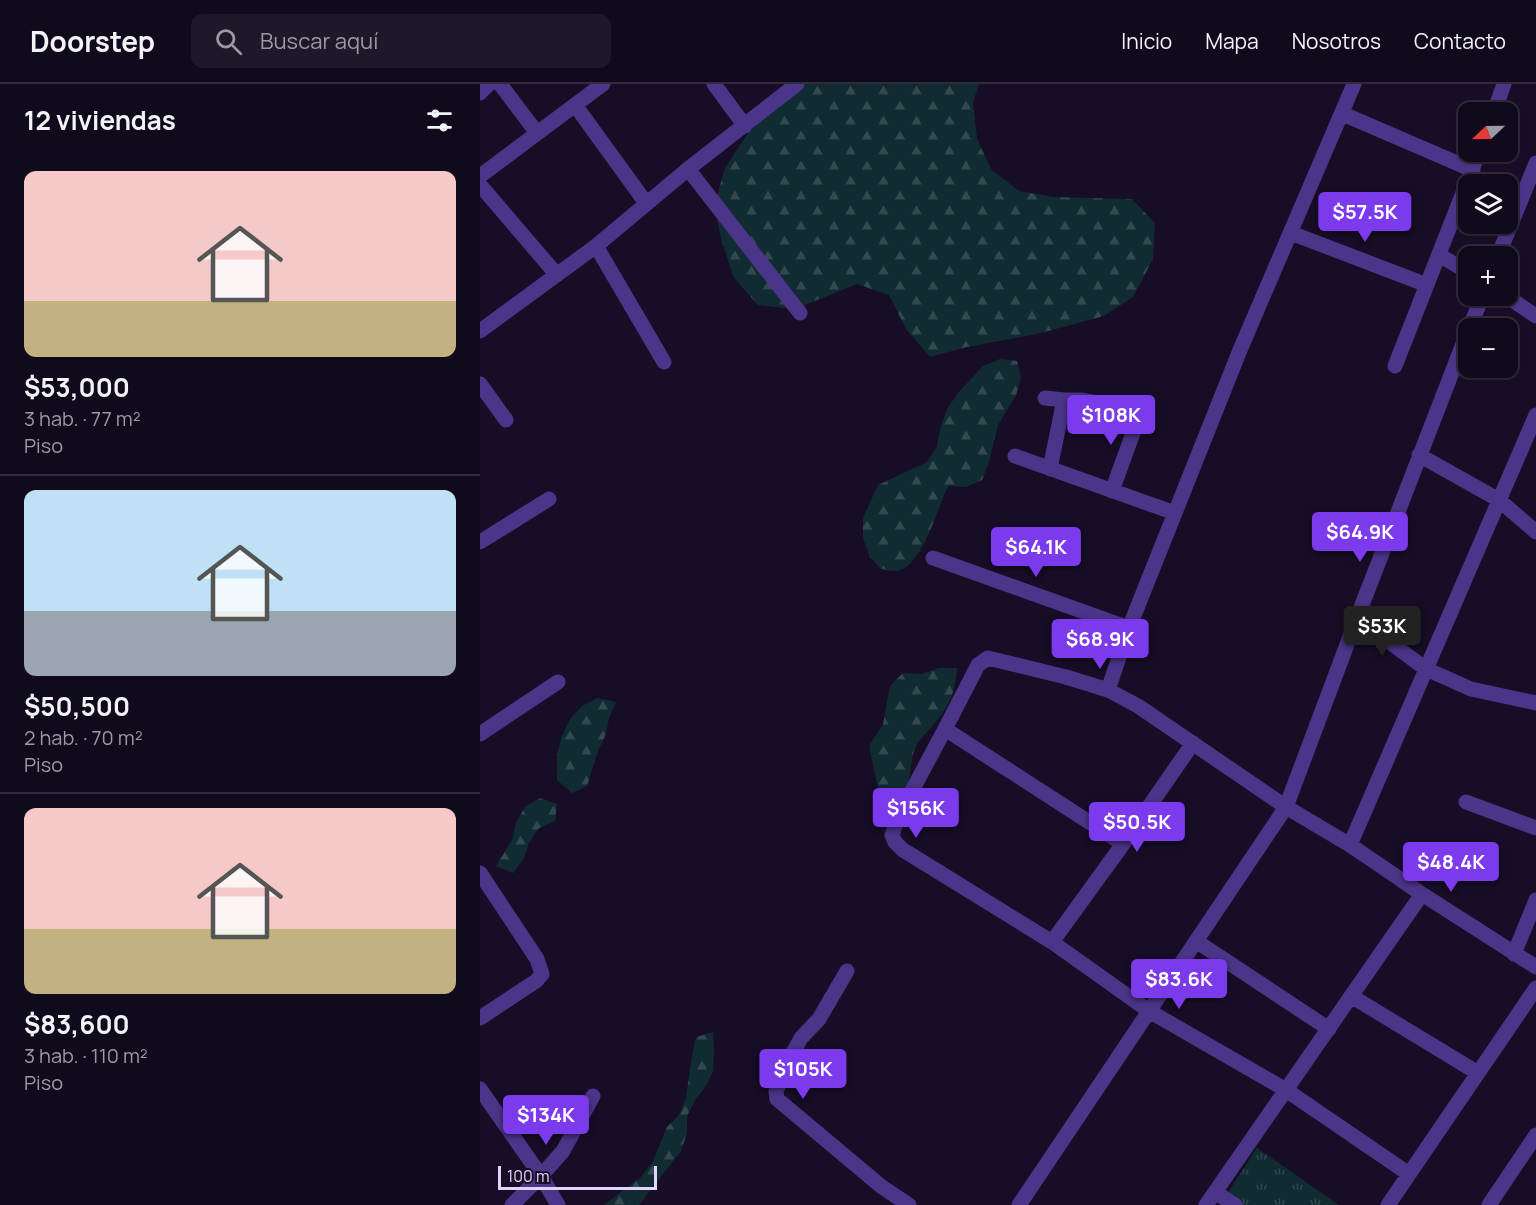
<!DOCTYPE html>
<html lang="es">
<head>
<meta charset="utf-8">
<style>
  :root { --surface:#110a1d; --page:#1e182a; --text:#f1f3f6; --muted:#9c9aa4; --line:#302b3b; --accent:#7c3aed }
  body { margin:0; font-family:Manrope,sans-serif; background:var(--page); color:var(--text); height:100vh; display:flex; flex-direction:column; font-size:22px; white-space:nowrap }
  * { box-sizing:border-box; margin:0 }
  p { font-size:20px; color:var(--muted) }
  .icon { flex:none; width:33px; height:33px; fill:none; stroke:currentColor; stroke-width:2; stroke-linecap:round; stroke-linejoin:round }
  .map { position:relative; flex:1; overflow:hidden }
  .sheet { display:flex; flex-direction:column; background:var(--surface); width:480px }
  .sheet>* { flex:none }
  .needle { width:39px; rotate:248deg }
  .buttons { position:absolute; left:978px; top:18px; display:grid; gap:12px }
  .buttons a { display:grid; place-items:center; width:60px; height:60px; border-radius:12px; background:var(--surface); box-shadow:0 2px 4px #0004,0 0 0 2px var(--line); font-size:30px }
  .scale { position:absolute; left:18px; bottom:15px; width:159px; box-sizing:border-box; padding-left:6px; border:3px solid #e2d3ff; border-top:0; font-size:16px; line-height:21px; white-space:nowrap; color:#e2d3ff; -webkit-text-stroke:4px #170d27; paint-order:stroke }
  .price { position:absolute; translate:-50% -51px; padding:0 14px; border-radius:6px; background:var(--accent); color:#fff; font-size:20px; line-height:39px; filter:drop-shadow(0 2px 3px #0008) }
  .price::after { content:''; position:absolute; left:50%; top:36px; width:18px; height:14px; margin-left:-9px; background:inherit; clip-path:polygon(0 0,100% 0,50% 100%) }
  .price.selected { background:#222; color:#fff }
  ul { padding:0; list-style:none }
  li { display:grid; align-content:center; gap:12px; height:318px; padding:0 24px }
  li+li { border-top:2px solid var(--line) }
  li span { display:grid; place-items:center; height:186px; border-radius:12px; color:#555 }
  li>.icon { margin-inline-start:auto }
  span .icon { width:108px; height:108px; fill:#fffc; stroke-width:1 }
  li b { font-size:26px }
  h2 { display:flex; justify-content:space-between; align-items:center; height:72px; padding:0 24px; font-size:26px }
  header { display:flex; align-items:center; gap:36px; box-sizing:border-box; height:84px; padding:0 30px; background:var(--surface); border-bottom:2px solid var(--line) }
  header strong { font-size:28px }
  nav { display:flex; gap:33px; margin-inline-start:auto; font-size:21px }
  .search { width:420px; height:54px; background:var(--page); display:flex; align-items:center; gap:15px; box-sizing:border-box; padding:0 21px; border-radius:12px; color:var(--muted); font-size:22px }
  main { display:flex; flex:1; min-height:0 }
  .map>svg:first-child { display:block }
</style>
</head>
<body>
<header>
<strong>Doorstep</strong>
<div class="search"><svg class="icon" aria-label="search" viewBox="0 0 24 24"><circle cx="10" cy="10" r="6"/><path d="M15 15l6 6"/></svg>Buscar aquí</div>
<nav><a>Inicio</a><a>Mapa</a><a>Nosotros</a><a>Contacto</a></nav>
</header>
<main>
<section class="sheet">
<h2>12 viviendas<svg class="icon" aria-label="filters" viewBox="0 0 24 24"><path d="M4 7h16M4 17h16"/><circle cx="9" cy="7" r="2"/><circle cx="15" cy="17" r="2"/></svg></h2>
<ul>
<li><span style="background:linear-gradient(#f6c9c9 70%,#c2b280 0)"><svg class="icon" aria-label="home" viewBox="0 0 24 24"><path d="M3 11l9-7 9 7M6 9v11h12V9"/></svg></span><div><b>$53,000</b><p>3 hab. · 77 m²</p><p>Piso</p></div></li>
<li><span style="background:linear-gradient(#bfe0f5 65%,#9aa5b1 0)"><svg class="icon" aria-label="home" viewBox="0 0 24 24"><path d="M3 11l9-7 9 7M6 9v11h12V9"/></svg></span><div><b>$50,500</b><p>2 hab. · 70 m²</p><p>Piso</p></div></li>
<li><span style="background:linear-gradient(#f6c9c9 65%,#c2b280 0)"><svg class="icon" aria-label="home" viewBox="0 0 24 24"><path d="M3 11l9-7 9 7M6 9v11h12V9"/></svg></span><div><b>$83,600</b><p>3 hab. · 110 m²</p><p>Piso</p></div></li>
</ul>
</section>
<div class="map">
<svg width="1056" height="1121" viewBox="0 0 1056 1121">
  <defs>
    <pattern id="forest-firs" width="22" height="20" patternUnits="userSpaceOnUse" patternTransform="scale(1.5)"><rect width="22" height="20" fill="#102b31"/><path d="M5 1l3.5 6h-7zM16 11l3.5 6h-7z" fill="#324950"/></pattern>
    <pattern id="park-tufts" width="24" height="20" patternUnits="userSpaceOnUse" patternTransform="scale(1.5)"><rect width="24" height="20" fill="#102b31"/><path d="M3 7l-1-3M5 7V3M7 7l1-3M15 17l-1-3M17 17v-4M19 17l1-3" fill="none" stroke="#324950"/></pattern>
  </defs>
  <rect width="100%" height="100%" fill="#170d27"/>
  <path fill="url(#forest-firs)" d="M309,0H499L493,18L497,55L511,85L539,107L574,113L652,115L675,139L673,175L653,213L624,232L557,250L487,263L450,273L426,245L409,211L377,200L315,225L278,221L254,194L242,158L234,122L245,84L268,49L294,24Z
    M520,275L537,277L541,294L536,311L518,341L509,378L502,396L486,403L468,402C458,423 443,479 420,486C415,488 407,486 401,485L390,473L383,454V434L398,401L447,378L457,363L460,345L467,325L478,309L503,282Z
    M459,584H477C476,603 471,620 458,635C451,645 440,653 435,664C431,675 431,686 429,696C428,702 425,708 422,714L405,716L397,700L389,662L403,640L410,602L423,589L442,590Z
    M118,614L136,618L129,634L126,650L118,667L107,702L92,709L77,696V671L82,652L90,635L102,622Z
    M60,714L77,720L75,737L59,744L49,759L43,776L33,789L16,782L32,756L36,739L45,723Z
    M233,948L234,967L233,987L226,1002L215,1016L207,1032V1049L201,1067L159,1121H124L161,1093L173,1077L187,1043L199,1031L206,1014L212,971L216,953Z"/>
  <path fill="url(#park-tufts)" d="M777,1064L859,1121H763L747,1110Z"/>
  <g fill="none" stroke-linecap="round" stroke-linejoin="round">
    <path stroke="#4b3589" stroke-width="15" d="M20,0L57,49
      M234,0L265,42
      M0,9L9,0
      M95,21L166,119
      M1014,28L1024,0
      M863,30L993,86
      M208,85L320,229
      M0,92L123,0
      M0,101L77,191
      M811,149L947,201
      M116,162L184,278
      M959,171L988,188
      M1018,172L1056,79
      M1026,212L1056,232
      M989,244L1003,212
      M0,247L116,162L208,85L317,0
      M915,282L999,68
      M0,300L26,336
      M565,314L584,316H601L661,327L632,407
      M939,371L1019,416L1056,448
      M535,372L695,429
      M570,385L584,316
      M0,458L69,415
      M453,474L649,544
      M877,534L946,585L991,605L1056,619
      M628,606L649,544L760,266L874,0
      M465,645L643,760
      M0,650L78,598
      M986,718L1056,744
      M870,761L1056,331
      M0,789L57,875L62,890L56,897L0,934
      M716,857L849,945
      M572,858L643,760L713,659
      M1034,870L1056,816
      M367,887L339,935L321,954L309,976L296,1007L297,1015L402,1103L429,1121
      M871,912L998,989
      M0,1005L61,1092L78,1121
      M929,1090L806,1006L669,927L572,858L454,785L423,766L415,758L412,751L420,729L465,645L498,581L508,574L586,593L628,606L658,622L806,723L870,761L942,810L1056,883
      M735,1108L755,1121
      M32,1121L61,1092L83,1067L113,1012
      M539,1121L806,723L877,534L988,247
      M726,1121L942,810
      M908,1121L1056,904
      M1009,1121L1056,1051"/>
  </g>
</svg>
<div class="buttons">
<a><svg class="needle" viewBox="-14 -14 28 28"><path d="M0-13l5 13h-10z" fill="#e53935"/><path d="M0 13l5-13h-10z" fill="#9c9aa4"/></svg></a>
<a><svg class="icon" aria-label="layers" viewBox="0 0 24 24"><path d="M12 4l9 5-9 5-9-5zM3 14l9 5 9-5"/></svg></a>
<a>+</a>
<a>−</a>
</div>
<div class="scale">100 m</div>
<b class="price" style="left:885px;top:159px">$57.5K</b>
<b class="price" style="left:631px;top:362px">$108K</b>
<b class="price" style="left:880px;top:479px">$64.9K</b>
<b class="price" style="left:556px;top:494px">$64.1K</b>
<b class="price selected" style="left:902px;top:573px">$53K</b>
<b class="price" style="left:620px;top:586px">$68.9K</b>
<b class="price" style="left:436px;top:755px">$156K</b>
<b class="price" style="left:657px;top:769px">$50.5K</b>
<b class="price" style="left:971px;top:809px">$48.4K</b>
<b class="price" style="left:699px;top:926px">$83.6K</b>
<b class="price" style="left:323px;top:1016px">$105K</b>
<b class="price" style="left:66px;top:1062px">$134K</b>
</div>
</main>
</body>
</html>
